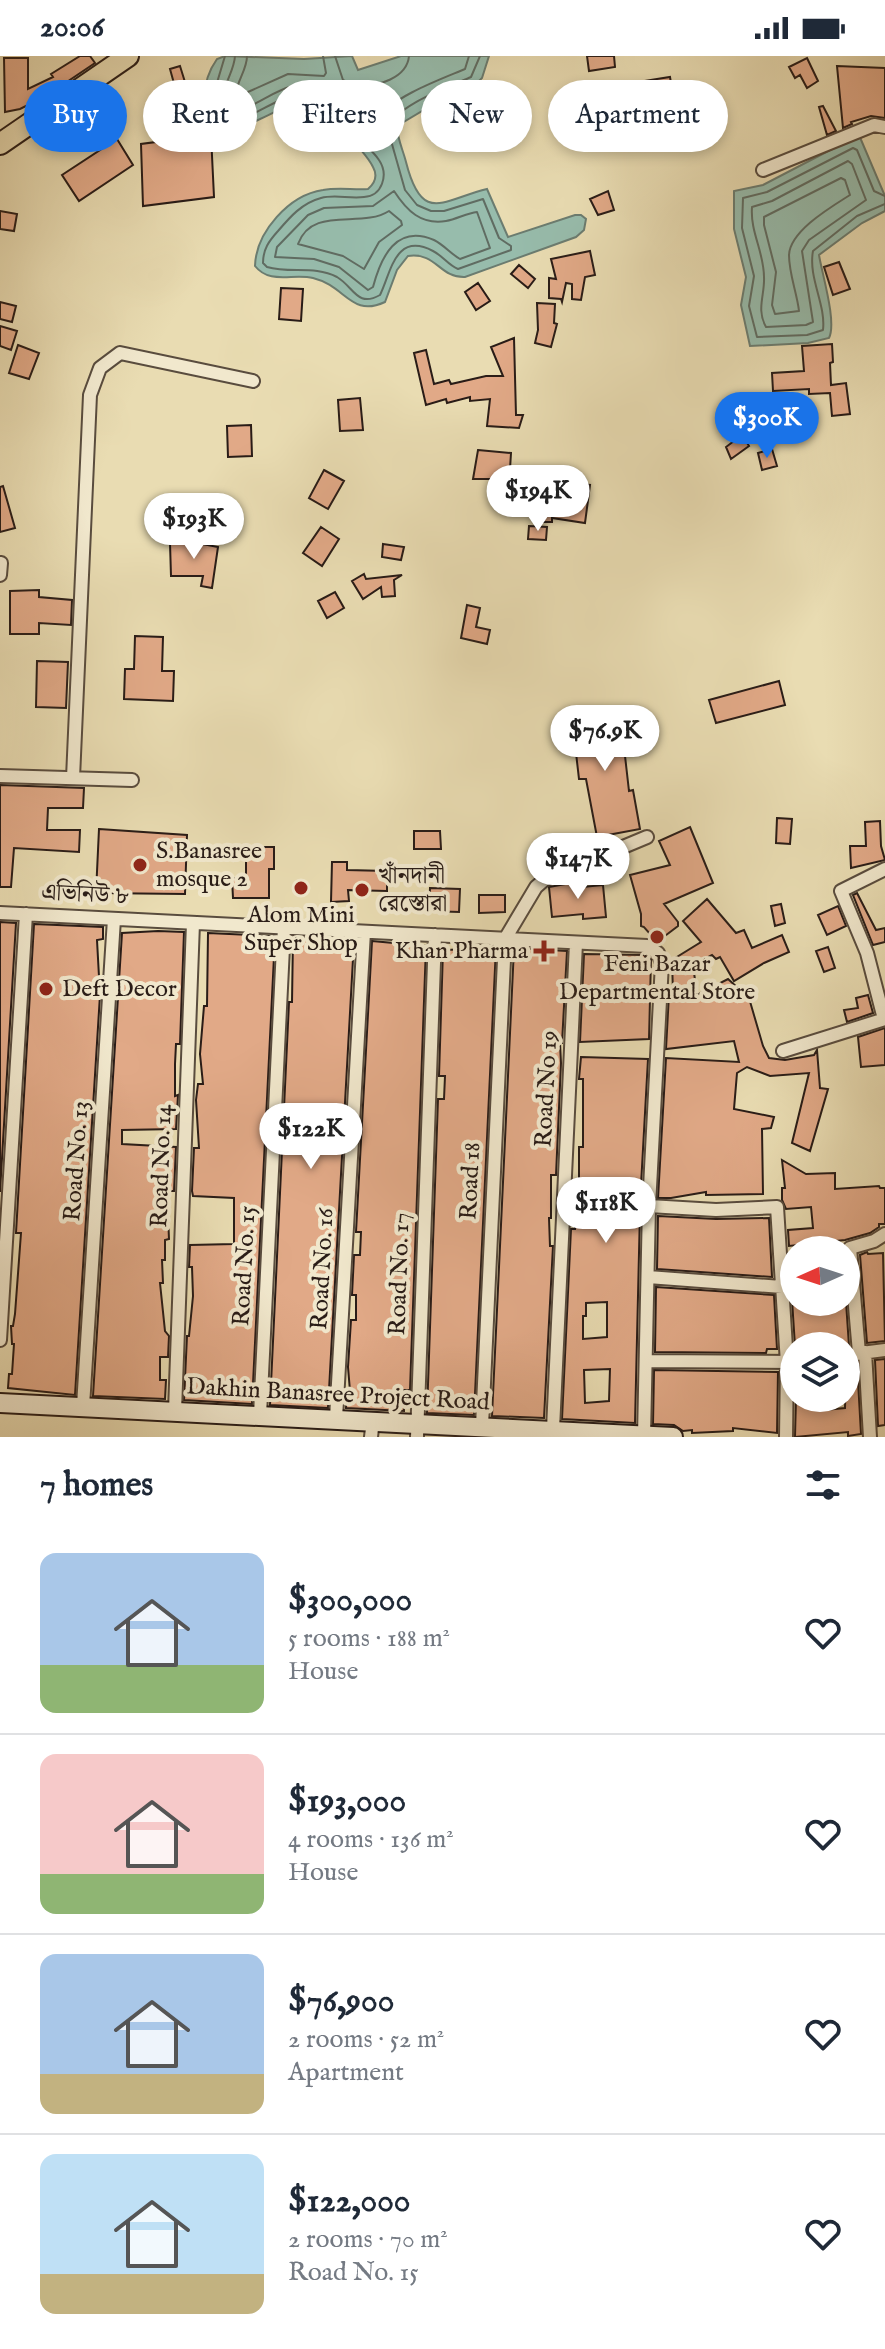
<!DOCTYPE html>
<html lang="en">
<head>
<meta charset="utf-8">
<style>
  :root { --surface:#fff; --page:#f6f6f7; --text:#1f2937; --muted:#747a83; --line:#e0e1e3; --accent:#1a73e8 }
  body { margin:0; font-family:"IM FELL English","Noto Serif Bengali",serif; background:var(--page); color:var(--text); height:100vh; display:flex; flex-direction:column; font-size:30px; white-space:nowrap }
  * { box-sizing:border-box; margin:0 }
  p { font-size:26px; color:var(--muted) }
  .icon { flex:none; width:44px; height:44px; fill:none; stroke:currentColor; stroke-width:2; stroke-linecap:round; stroke-linejoin:round }
  .map { position:relative; height:1381px; overflow:hidden }
  .panel { display:flex; flex-direction:column; background:var(--surface); flex:1 }
  .panel>* { flex:none }
  .hud { position:absolute; left:24px; top:24px; width:838px; height:72px; display:flex; gap:16px }
  .needle { width:52px; rotate:267deg }
  .tools { position:absolute; left:780px; top:1180px; display:grid; gap:16px }
  .tools a { display:grid; place-items:center; width:80px; height:80px; border-radius:50%; background:var(--surface); box-shadow:0 4px 12px #0003; font-size:40px }
  .price { position:absolute; translate:-50% -68px; padding:0 18px; border-radius:28px; background:#fff; color:#222; font-size:26px; line-height:52px; filter:drop-shadow(0 2px 4px #0008) }
  .price::after { content:''; position:absolute; left:50%; top:48px; width:24px; height:18px; margin-left:-12px; background:inherit; clip-path:polygon(0 0,100% 0,50% 100%) }
  .price.selected { background:var(--accent); color:#fff }
  ul { padding:0; list-style:none }
  li { display:flex; align-items:center; gap:24px; height:200px; padding:0 40px }
  li+li { border-top:2px solid var(--line) }
  li span { display:grid; place-items:center; flex:none; width:224px; height:160px; border-radius:16px; color:#555 }
  li>.icon { margin-inline-start:auto }
  span .icon { width:96px; height:96px; fill:#fffc; stroke-width:1 }
  li b { font-size:34px }
  h2 { display:flex; justify-content:space-between; align-items:center; height:96px; padding:0 40px; font-size:34px }
  .chip { padding:0 28px; border-radius:36px; background:var(--surface); box-shadow:0 4px 12px #0003; font-size:28px; line-height:72px }
  .chip.selected { background:var(--accent); color:#fff }
  .status { display:flex; justify-content:space-between; align-items:center; height:56px; padding:0 40px; background:var(--surface); direction:ltr }
  .status svg { height:22px; fill:currentColor }
  .map>svg:first-child { display:block }
</style>
</head>
<body>
<div class="status"><b>20:06</b><svg viewBox="0 0 49 12"><path d="M0 12V9h3v3zM5 12V6h3v6zM10 12V3h3v9zM15 12V0h3v12zM26 1h20v11H26zM47 4h2v5h-2z"/></svg></div>
<div class="map">
<svg width="885" height="1381" viewBox="0 0 885 1381">
  <rect width="100%" height="100%" fill="#e9dcb2"/>
  <filter id="stains"><feTurbulence type="fractalNoise" baseFrequency=".0025" numOctaves="4"/><feColorMatrix values="0 0 0 0 .2 0 0 0 0 .09 0 0 0 0 .02 0 0 0 .5 -.17"/></filter>
  <radialGradient id="worn" r=".72"><stop offset=".6" stop-color="#630" stop-opacity="0"/><stop offset="1" stop-color="#630" stop-opacity=".3"/></radialGradient>
  <path fill="#97bcac" stroke="#6b7c70" stroke-width="2" d="M225,0L304,3L352,0L358,14L401,0H489L482,22L476,28L444,42L397,70C397,82 403,94 406,106C422,169 442,144 487,133L508,181L575,159H581L586,163L584,174L576,181L465,221C439,222 437,196 408,200L397,214L385,246C351,262 346,230 313,222C293,217 270,229 255,210C256,176 289,139 323,134C338,131 353,134 368,133C375,127 378,120 373,111C365,94 319,47 300,47C277,47 213,104 205,51C203,34 207,17 217,3Z
    M859,79L885,140V155L862,167L819,199C822,218 837,266 829,282L808,287L750,290L741,249L746,221L734,173V135L763,129Z"/>
  <g fill="none" stroke-linecap="round" stroke-linejoin="round">
    <path stroke="#606c62" stroke-width="2" d="M225,0L213,40L217,60L230,64H239C261,57 283,36 307,40C329,44 345,66 358,82C365,89 374,96 379,104C389,119 382,140 364,141C349,143 335,138 321,142C302,147 290,161 278,175C269,185 263,193 263,207L267,211C290,218 314,209 337,221C354,231 357,252 380,239C391,217 395,175 433,195C443,200 448,209 458,213L511,194V190L499,182L483,143L444,155H431L417,149L405,134L388,74C391,51 451,30 471,21L480,0
      M235,0C234,19 218,32 225,53C259,60 281,16 320,33C344,43 355,70 375,84L379,80C378,74 377,68 381,61C391,41 444,22 465,13L469,0
      M247,0C247,14 237,24 236,38L239,40L288,18L324,20L326,17L323,0
      M335,0L343,24L358,32C378,29 407,23 409,0
      M848,105L852,108L866,144L809,184L802,195L813,266L806,269L766,271C756,253 765,239 764,221C764,196 750,176 752,151L772,145Z
      M841,122L845,124L850,139C831,151 790,175 789,199C789,218 797,237 799,255L775,258L772,249L776,216L764,169V161Z
      M394,135C407,155 421,169 446,165C457,163 467,157 477,156L490,192L460,203C451,198 444,189 434,184C396,168 381,201 373,231L368,234L339,211L314,203L275,201L277,191L308,159L324,152L373,150Z
      M885,140L874,135L857,94L853,92L767,136L743,142L742,172L754,220L749,250L757,281L807,279L823,274C826,248 808,222 813,195L857,160L885,148
      M389,155L401,165L402,169L379,186L364,213L343,200L298,188C312,149 361,173 389,155Z"/>
  </g>
  <path fill="#e1a987" stroke="#291c17" stroke-width="2" fill-rule="evenodd" d="M80,0H90L95,7L46,40L20,53L5,56L4,2H28V33L53,21L51,18Z
    M587,0H614L615,11L589,15Z
    M807,2L818,25L807,32L800,19L795,22L789,11Z
    M180,10L189,39L178,42L170,13Z
    M837,10L885,12V62L871,60L851,66L852,68L843,72Z
    M670,21L673,39L647,43L644,25Z
    M823,50L836,75L827,79L819,51Z
    M211,79L214,141L143,150L141,88Z
    M117,83L133,109L79,145L62,119Z
    M608,135L614,154L598,159L590,143Z
    M0,155L17,158L14,175L0,173Z
    M590,195L595,219L585,221L581,244L572,243V228L566,227L562,246L561,243L549,242V222L556,223L551,203Z
    M839,206L850,233L833,239L824,211Z
    M519,209L535,223L528,232L511,218Z
    M478,227L490,245L476,254L465,236Z
    M281,232L303,233L301,265L279,263Z
    M0,246L16,250L12,266L0,263Z
    M537,247L555,248L554,267L557,268L551,291L535,287L538,274Z
    M0,270L17,275L11,294L0,290Z
    M514,282L516,359H523L519,372L487,370L490,343L470,345V341L447,347L446,343L426,349L414,297L426,294L434,328L449,324L451,328L486,320H503L491,291Z
    M832,288L833,306L830,307L831,329L846,327L850,358L832,360L830,337L809,338V333L773,335L772,317L804,315L802,290Z
    M18,289L39,297L29,323L9,317Z
    M360,342L363,374L340,375L338,344Z
    M251,369L252,400L228,401L227,370Z
    M742,379L749,390L731,403L726,391Z
    M772,393L777,410L762,414L758,397Z
    M478,394L511,397L510,413L542,416L541,424L590,429L585,467L552,462V466H538L539,454H546L547,434L515,432V426H497V423H473Z
    M324,414L344,425L328,453L309,442Z
    M3,430L15,472L0,476V431Z
    M529,470L547,471L546,484L528,483Z
    M321,471L339,483L322,510L303,497Z
    M192,486L218,491L212,532L201,530L203,520H171L170,487Z
    M383,488L404,491L401,504L382,501Z
    M364,518L366,523L402,519L394,524L395,540L382,541L381,531L363,543L352,525Z
    M39,534V541L72,544L71,569L39,567V578H10V535Z
    M335,536L344,552L327,562L318,545Z
    M467,549L480,552L476,571L490,574L487,588L461,582Z
    M135,580L163,581L162,615H174L173,645L124,643L125,613H134Z
    M37,605L68,606L66,652L36,651Z
    M779,625L785,649L716,667L709,644Z
    M620,656L629,735L633,734L640,773L597,781L586,723H579L572,662Z
    M0,729L84,732L83,752H48L47,774H80L79,796L14,792L11,831H0Z
    M777,762L792,763L790,788L776,787Z
    M880,765L881,790L885,804L851,812L850,790H866L865,766Z
    M690,771L713,827L664,848L678,866V870L657,886L644,871L641,870V858L630,819L670,809L659,785Z
    M99,773L187,779L185,838L96,837Z
    M414,775H440L441,793H414Z
    M246,791H274V813H269V842H233L232,822H246Z
    M332,806H347V814L387,815V835L348,834L349,845L331,846Z
    M571,827L572,832L603,829L606,861L583,863V858L552,861L549,831Z
    M430,832L460,833L459,856L429,855Z
    M857,837L876,874L885,872V886L873,889L853,839Z
    M479,839H505V856L479,857Z
    M707,843L736,877L744,874L752,892L782,879L789,896L764,907L734,925L720,901L716,903L712,899L693,909L697,939L728,923L749,942L763,990L769,1002L785,1004L814,999L817,994L820,1032L828,1033L810,1095L792,1087L809,1017L770,1020L747,1011L737,1017L734,1053L774,1061L771,1072L762,1073L763,1138L706,1139V1136L671,1142H658L666,1002L739,1006L734,985L666,993L669,938L673,937L672,904L701,886L683,865Z
    M781,848L785,867L775,870L771,850Z
    M838,850L846,870L827,879L818,859Z
    M0,866L16,867L0,1136Z
    M34,868L103,871V883L97,884L100,939L75,1339L8,1332L9,1318H12L14,1288H12L11,1270H13L15,1258L21,1177H16Z
    M158,875L184,876L180,988H176L175,1008V1040L178,1039L176,1073L122,1074V1088L176,1091L174,1135H167L169,1183L165,1184V1204H162L163,1227H160L165,1275L169,1280L168,1301H160V1324H166L165,1343L93,1340L122,877Z
    M208,877L275,880L252,1348L184,1344L187,1280H189L193,1240L192,1211H189L190,1189L234,1188V1142L193,1140L192,1135L194,1092H199L196,1044L198,1028H203L200,998L204,950H207Z
    M293,881L320,882V886L354,885L328,1352L270,1349L289,946H292Z
    M372,885L426,890L410,1334H403L404,1355L346,1352L347,1335H350L348,1311L351,1264H356V1239H352L354,1199H360L361,1176H356Z
    M477,890L496,891L474,1359L427,1357L438,1043H444L445,1020H439L443,894L477,893Z
    M828,891L835,912L824,916L816,895Z
    M514,892L567,895L562,987H560L561,1007L556,1119H551V1162H549L550,1190H553L544,1362L492,1360Z
    M584,898L645,899L651,903L649,983L580,986Z
    M868,939L873,957L847,966L844,954L858,952L856,942Z
    M885,972V1009L861,1011L858,981Z
    M581,1001L648,1003L640,1147L624,1150V1154L640,1155L635,1367L562,1363L571,1173H575V1128H579V1091H583V1023H579ZM607,1246V1281L583,1283V1260H586V1247ZM610,1313L609,1345L585,1347L584,1314Z
    M782,1104L806,1118L835,1117V1133L879,1130L880,1132H885V1168H879V1171L870,1177L845,1184L789,1190L788,1174L813,1172L811,1151L786,1153L782,1144V1132H785Z
    M658,1160L716,1163L769,1162L772,1221L657,1213Z
    M867,1196L868,1198L883,1197L885,1285L867,1287L860,1199Z
    M794,1212V1246H846L849,1290H795L790,1213Z
    M656,1231L774,1239L777,1293H767L766,1297L655,1296Z
    M885,1303V1369L878,1370L875,1304Z
    M857,1307L861,1378L848,1380V1376L795,1381L796,1342H824L825,1354L845,1352L846,1308Z
    M654,1314L778,1316L777,1377L733,1372V1375L692,1377V1374L683,1375L674,1369L653,1368Z"/>
  <g fill="none" stroke-linecap="round" stroke-linejoin="round">
    <defs>
      <path id="street" d="M763,114L874,69L885,71
        M0,519L1,507
        M0,720L132,724
        M73,722L90,339L100,312L120,297L253,325
        M0,857L647,890L658,897L662,907L649,1150L644,1380
        M884,963L867,897L841,835L885,813
        M783,995L885,963
        M649,1150L716,1154L777,1151L787,1307L786,1381
        M648,1221L782,1231
        M0,1284L26,858
        M865,1296L870,1381
        M859,1297L850,1192L874,1185L885,1178
        M846,1299L885,1294
        M646,1305L794,1306
        M83,1350L114,863
        M175,1355L193,867
        M260,1359L284,871
        M336,1362L364,876
        M482,1370L505,883L536,831L544,824L647,781
        M553,1373L576,887
        M371,1381L373,1364
        M417,1381L435,879"/>
      <path id="secondary" d="M0,1347L673,1381"/>
      <path id="primary" d="M0,88L128,0"/>
    </defs>
    <use href="#street" stroke="#594c3e" stroke-width="16"/>
    <use href="#secondary" stroke="#291c17" stroke-width="22"/>
    <use href="#primary" stroke="#291c17" stroke-width="24"/>
    <use href="#street" stroke="#f1e8cd" stroke-width="12"/>
    <use href="#secondary" stroke="#f1e8cd" stroke-width="18"/>
    <use href="#primary" stroke="#e9dcb2" stroke-width="20"/>
  </g>
  <g fill="#8f2418" stroke="#f1e8cd" stroke-width="3">
    <circle cx="140" cy="809" r="8"/>
    <circle cx="301" cy="832" r="8"/>
    <circle cx="362" cy="834" r="8"/>
    <circle cx="657" cy="881" r="8"/>
    <path d="M540 883h8v8h8v8h-8v8h-8v-8h-8v-8h8z"/>
    <circle cx="46" cy="933" r="8"/>
  </g>
  <g text-anchor="middle" dominant-baseline="central" stroke-width="8" stroke-linejoin="round" paint-order="stroke">
    <g font-size="24" fill="#291c17" stroke="#f1e8cd" text-anchor="start">
      <text x="156" y="795">S.Banasree<tspan x="156" dy="28">mosque 2</tspan></text>
      <text x="378" y="820">খাঁনদানী<tspan x="378" dy="28">রেস্তোরা</tspan></text>
      <text x="301" y="859" text-anchor="middle">Alom Mini<tspan x="301" dy="28">Super Shop</tspan></text>
      <text x="528" y="895" text-anchor="end">Khan Pharma</text>
      <text x="657" y="908" text-anchor="middle">Feni Bazar<tspan x="657" dy="28">Departmental Store</tspan></text>
      <text x="62" y="933">Deft Decor</text>
    </g>
    <g font-size="24" fill="#291c17" stroke="#f1e8cd">
      <text transform="translate(85 839) rotate(3)">এভিনিউ ৮</text>
      <text transform="translate(547 1033) rotate(-87)">Road No 19</text>
      <text transform="translate(77 1105) rotate(-86)">Road No. 13</text>
      <text transform="translate(162 1110) rotate(-88)">Road No. 14</text>
      <text transform="translate(471 1125) rotate(-87)">Road 18</text>
      <text transform="translate(245 1210) rotate(-87)">Road No. 15</text>
      <text transform="translate(323 1213) rotate(-87)">Road No. 16</text>
      <text transform="translate(400 1218) rotate(-88)">Road No. 17</text>
      <text transform="translate(338 1339) rotate(3)">Dakhin Banasree Project Road</text>
    </g>
  </g>
  <rect width="100%" height="100%" filter="url(#stains)"/>
  <rect width="100%" height="100%" fill="url(#worn)"/>
</svg>
<div class="tools">
<a><svg class="needle" viewBox="-14 -14 28 28"><path d="M0-13l5 13h-10z" fill="#e53935"/><path d="M0 13l5-13h-10z" fill="#747a83"/></svg></a>
<a><svg class="icon" aria-label="layers" viewBox="0 0 24 24"><path d="M12 4l9 5-9 5-9-5zM3 14l9 5 9-5"/></svg></a>
</div>
<b class="price selected" style="left:767px;top:404px">$300K</b>
<b class="price" style="left:538px;top:477px">$194K</b>
<b class="price" style="left:194px;top:505px">$193K</b>
<b class="price" style="left:605px;top:717px">$76.9K</b>
<b class="price" style="left:578px;top:845px">$147K</b>
<b class="price" style="left:311px;top:1115px">$122K</b>
<b class="price" style="left:606px;top:1189px">$118K</b>
<div class="hud">
<a class="chip selected">Buy</a>
<a class="chip">Rent</a>
<a class="chip">Filters</a>
<a class="chip">New</a>
<a class="chip">Apartment</a>
</div>
</div>
<section class="panel">
<h2>7 homes<svg class="icon" aria-label="filters" viewBox="0 0 24 24"><path d="M4 7h16M4 17h16"/><circle cx="9" cy="7" r="2"/><circle cx="15" cy="17" r="2"/></svg></h2>
<ul>
<li><span style="background:linear-gradient(#a9c7e8 70%,#8fb573 0)"><svg class="icon" aria-label="home" viewBox="0 0 24 24"><path d="M3 11l9-7 9 7M6 9v11h12V9"/></svg></span><div><b>$300,000</b><p>5 rooms · 188 m²</p><p>House</p></div><svg class="icon" aria-label="heart" viewBox="0 0 24 24"><path d="M12 20l-8-8c-3-5 5-10 8-4 3-6 11-1 8 4z"/></svg></li>
<li><span style="background:linear-gradient(#f6c9c9 75%,#8fb573 0)"><svg class="icon" aria-label="home" viewBox="0 0 24 24"><path d="M3 11l9-7 9 7M6 9v11h12V9"/></svg></span><div><b>$193,000</b><p>4 rooms · 136 m²</p><p>House</p></div><svg class="icon" aria-label="heart" viewBox="0 0 24 24"><path d="M12 20l-8-8c-3-5 5-10 8-4 3-6 11-1 8 4z"/></svg></li>
<li><span style="background:linear-gradient(#a9c7e8 75%,#c2b280 0)"><svg class="icon" aria-label="home" viewBox="0 0 24 24"><path d="M3 11l9-7 9 7M6 9v11h12V9"/></svg></span><div><b>$76,900</b><p>2 rooms · 52 m²</p><p>Apartment</p></div><svg class="icon" aria-label="heart" viewBox="0 0 24 24"><path d="M12 20l-8-8c-3-5 5-10 8-4 3-6 11-1 8 4z"/></svg></li>
<li><span style="background:linear-gradient(#bfe0f5 75%,#c2b280 0)"><svg class="icon" aria-label="home" viewBox="0 0 24 24"><path d="M3 11l9-7 9 7M6 9v11h12V9"/></svg></span><div><b>$122,000</b><p>2 rooms · 70 m²</p><p>Road No. 15</p></div><svg class="icon" aria-label="heart" viewBox="0 0 24 24"><path d="M12 20l-8-8c-3-5 5-10 8-4 3-6 11-1 8 4z"/></svg></li>
</ul>
</section>
</body>
</html>
